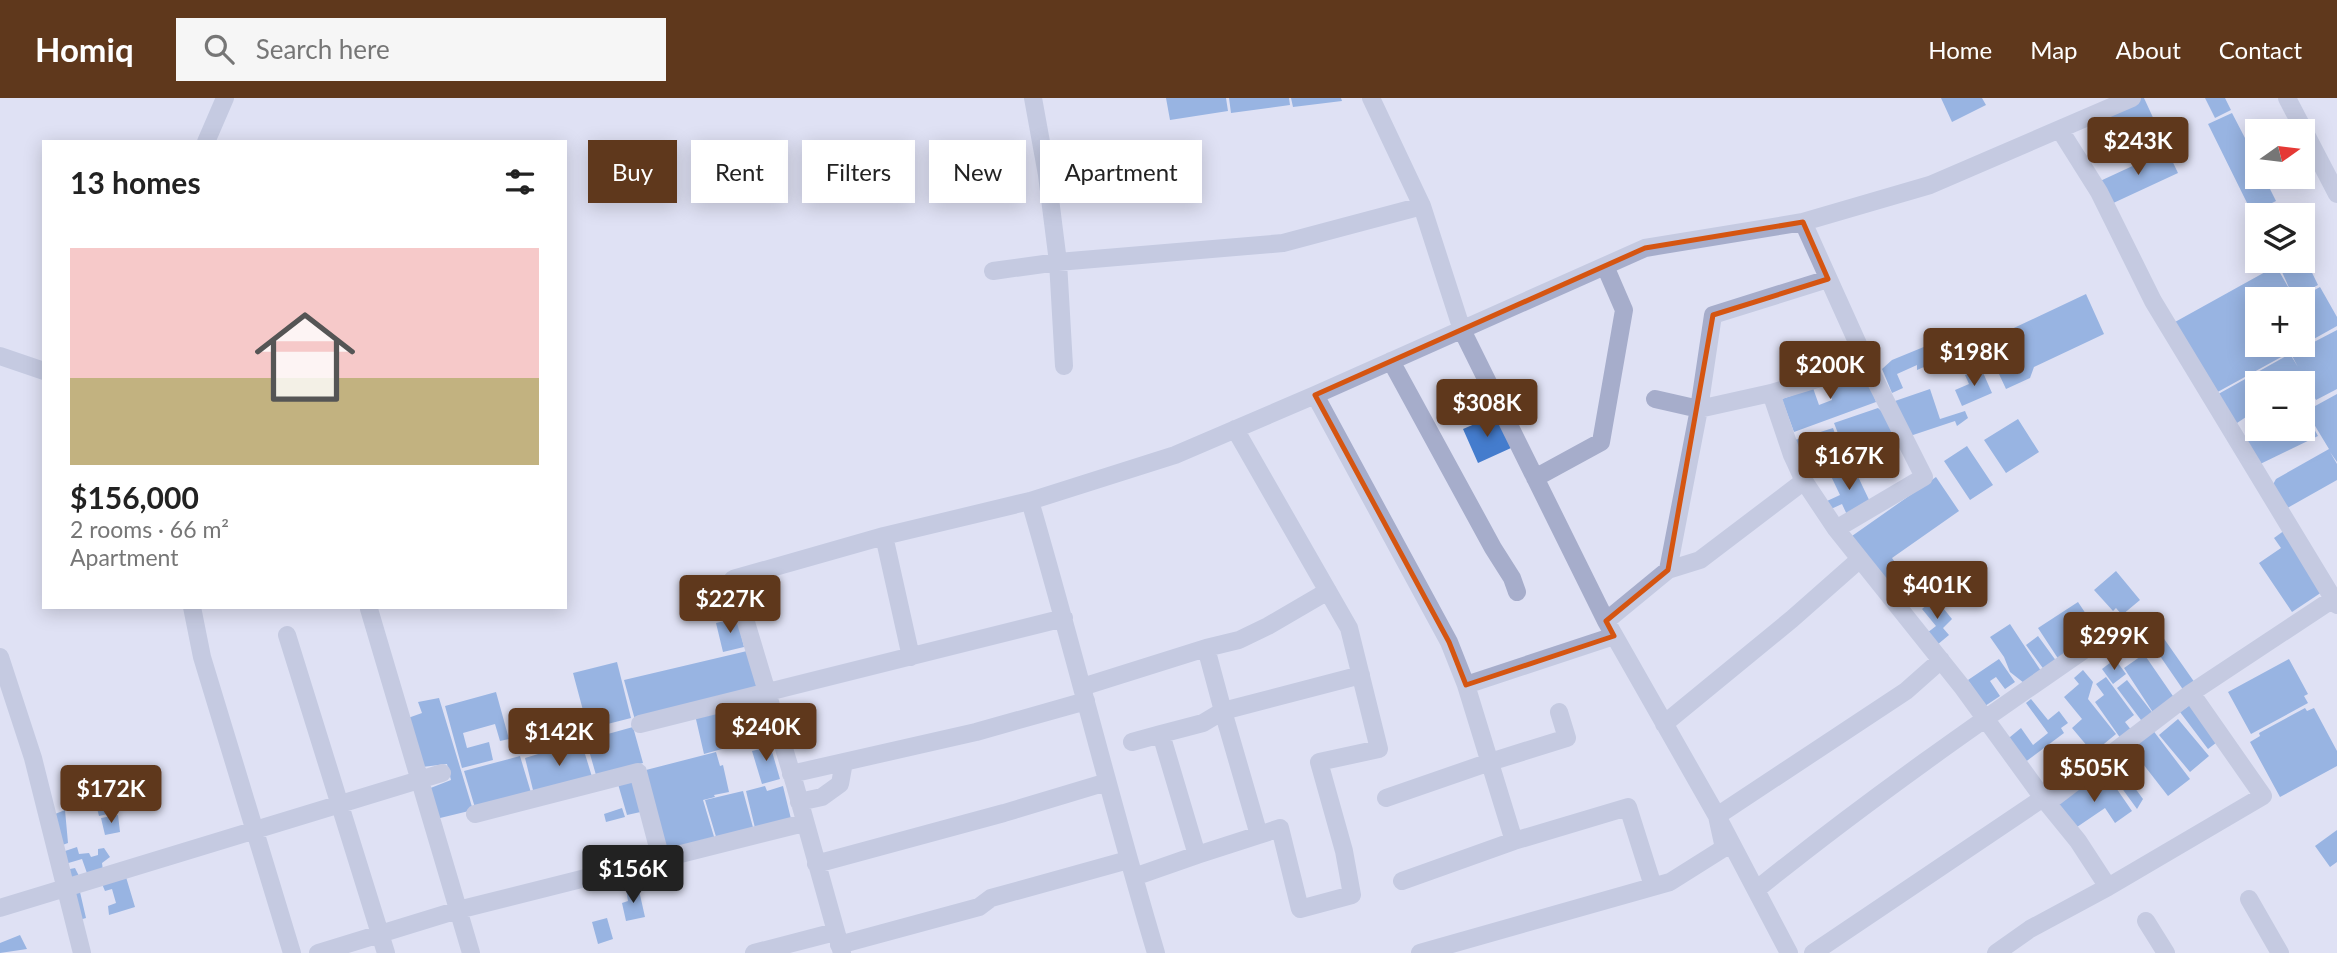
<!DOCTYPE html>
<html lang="en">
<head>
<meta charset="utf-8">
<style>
  :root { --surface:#fff; --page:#f6f6f6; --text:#222; --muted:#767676; --line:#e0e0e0; --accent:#5f381c }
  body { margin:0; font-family:Lato,sans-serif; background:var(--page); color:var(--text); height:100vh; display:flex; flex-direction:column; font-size:26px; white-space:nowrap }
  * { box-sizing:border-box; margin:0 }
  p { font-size:23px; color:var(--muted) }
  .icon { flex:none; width:38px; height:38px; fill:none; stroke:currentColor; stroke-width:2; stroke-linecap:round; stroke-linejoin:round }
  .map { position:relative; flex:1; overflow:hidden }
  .side { position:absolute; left:42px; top:42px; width:525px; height:469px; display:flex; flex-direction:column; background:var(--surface); border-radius:0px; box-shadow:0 4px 18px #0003 }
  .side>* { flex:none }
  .hud { position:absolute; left:588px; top:42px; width:665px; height:63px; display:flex; gap:14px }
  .needle { width:46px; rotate:76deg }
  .fabs { position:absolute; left:2245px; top:21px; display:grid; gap:14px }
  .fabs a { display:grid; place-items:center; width:70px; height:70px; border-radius:0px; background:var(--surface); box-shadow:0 4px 18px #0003; font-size:35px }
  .price { position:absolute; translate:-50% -60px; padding:0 16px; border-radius:7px; background:var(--accent); color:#fff; font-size:23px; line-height:46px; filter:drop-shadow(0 2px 4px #0008) }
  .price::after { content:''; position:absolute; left:50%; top:42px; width:21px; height:16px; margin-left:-10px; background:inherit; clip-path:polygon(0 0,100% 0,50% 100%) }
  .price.on { background:#222; color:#fff }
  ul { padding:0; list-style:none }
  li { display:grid; align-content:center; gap:14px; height:371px; padding:0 28px }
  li+li { border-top:2px solid var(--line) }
  li span { display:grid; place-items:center; height:217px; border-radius:0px; color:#555 }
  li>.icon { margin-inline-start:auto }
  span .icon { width:126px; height:126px; fill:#fffc; stroke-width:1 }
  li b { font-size:30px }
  h2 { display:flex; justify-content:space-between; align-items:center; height:84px; padding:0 28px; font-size:30px }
  .tag { padding:0 24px; border-radius:0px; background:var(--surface); box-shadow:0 4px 18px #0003; font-size:24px; line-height:63px }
  .tag.on { background:var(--accent); color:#fff }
  header { display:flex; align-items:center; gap:42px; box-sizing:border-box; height:98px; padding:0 35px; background:var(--accent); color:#fff }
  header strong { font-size:33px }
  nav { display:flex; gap:38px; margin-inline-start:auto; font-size:24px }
  .search { width:490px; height:63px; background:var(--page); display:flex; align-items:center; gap:18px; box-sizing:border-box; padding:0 24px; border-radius:0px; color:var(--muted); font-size:26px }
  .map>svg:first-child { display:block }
</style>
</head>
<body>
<header>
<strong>Homiq</strong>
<div class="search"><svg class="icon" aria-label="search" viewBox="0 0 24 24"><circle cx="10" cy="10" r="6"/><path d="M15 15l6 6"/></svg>Search here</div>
<nav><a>Home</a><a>Map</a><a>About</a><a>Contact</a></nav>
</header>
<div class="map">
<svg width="2337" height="855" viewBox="0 0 2337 855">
  <rect width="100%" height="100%" fill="#dfe1f4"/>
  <path fill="#447ccd" d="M1166,0H1226L1228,13L1170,22Z
    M1229,0H1289L1290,7L1231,15Z
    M1291,0H1341L1342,3L1293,9Z
    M1941,0H1982L1986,7L1952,24Z
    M2137,0H2144L2167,50L2140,63L2133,50L2123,55L2120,48L2127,45L2125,41L2151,27L2098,51L2097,49L2104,46L2092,20Z
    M2205,0H2225L2231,12L2215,20Z
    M2232,15L2258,65V79H2264L2276,103L2252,115L2208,26Z
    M2167,52L2178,75L2109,107L2098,84Z
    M2278,105L2284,117H2258V122L2255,117H2252Z
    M2303,156L2318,187L2294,200L2295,201H2258V247H2303L2214,296L2175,224L2276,168L2291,194L2277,163H2303Z
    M2320,189L2337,219V228L2303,247V201H2298Z
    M2086,196L2104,236L2034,269L2030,280L2006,291L1984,244Z
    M2337,232V291L2316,302L2309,290L2303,294V285H2258V319L2249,317L2237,325L2213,299L2290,256L2298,269L2291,256Z
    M1931,246L1938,263L1917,272V267L1897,276L1903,290L1892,295L1882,271L1892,262Z
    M1959,253L1965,268L1945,276L1938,261Z
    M1981,270L1992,295L1962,308L1955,292L1969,286L1965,277Z
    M1865,272L1876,304L1794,334L1782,301L1813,290L1819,307L1832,302L1826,286Z
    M1930,291L1940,321L1965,313L1968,320L1957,328L1955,323L1907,339L1895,303Z
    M2337,296V364L2330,354L2337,366V382L2282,413L2270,392L2276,381L2329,351L2306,313Z
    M1878,310L1902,331L1849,353L1848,338H1839L1834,325Z
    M2303,311L2318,338L2254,369L2242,346L2269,331H2303Z
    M1491,319L1499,322L1511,350L1478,365L1463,331Z
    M2018,321L2039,354L2006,375L1984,342Z
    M1833,330L1839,347L1800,360L1795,342Z
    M1967,348L1993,387L1970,402L1944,363Z
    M1852,366L1871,406L1849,421L1842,406L1831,411L1827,403L1840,397L1830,376Z
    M1936,379L1959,413L1892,460L1918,497L1908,504L1896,501L1852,438Z
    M2285,432L2325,492L2292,514L2259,465L2281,450L2274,440Z
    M2116,473L2140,502L2122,517L2116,510L2113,513L2094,492Z
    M1935,500L1952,521L1943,530L1949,537L1937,547L1927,535L1936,528L1922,511Z
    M2078,504L2100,537L2075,554L2067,543L2072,553L2059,562L2038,530Z
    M737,520L744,549L723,554L716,525Z
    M2010,526L2041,573L2024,585L2010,574L2004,559L1990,539Z
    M2160,535L2195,585L2184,593L2149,542Z
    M2038,538L2057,564L2045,573L2026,547Z
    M747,553L757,590L635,622L624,582Z
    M2144,556L2175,601L2154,616L2124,570Z
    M1999,561L2015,584L2005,591L1996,579L1990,583L2000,598L1985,608L1968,582Z
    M2115,561L2126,576L2113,586L2102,571Z
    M2289,561L2308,596L2304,598L2308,605L2251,636L2228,594Z
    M617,564L631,620L588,631L573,575Z
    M2083,572L2093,584L2088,601L2116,636L2093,655L2072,630L2082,621L2064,599L2079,586L2074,580Z
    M2106,579L2134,617L2125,624L2132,633L2121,641L2095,604L2104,597L2096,586Z
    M2127,582L2155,618L2144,626L2117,590Z
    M496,594L509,641L500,643L495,626L463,635L467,650L489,644L493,662L462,670L445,608Z
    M439,600L473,712L436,721L428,691L451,682L447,666L422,669L408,620L422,615L418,604Z
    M2031,601L2048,622L2059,613L2068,625L2061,630L2064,635L2024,665L2004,638L2010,639L2021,630L2033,647L2048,635L2026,605Z
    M2193,605L2221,641L2208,651L2180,614Z
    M735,606L738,615L760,609L768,638L704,656L695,617Z
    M2305,610L2307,613L2314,610L2337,653V668L2280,699L2250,644L2260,638L2259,635Z
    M2178,621L2209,658L2190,674L2159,637Z
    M633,629L643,665L596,677L586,642Z
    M2152,631L2190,681L2168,698L2129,648Z
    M768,640L780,681L762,686L752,653L760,651L759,643Z
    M581,643L593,682L534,696L525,660Z
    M716,654L720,668L723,667L729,694L714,697L715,699L703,702L715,742L667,754L646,672Z
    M520,658L532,698L476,713L464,673Z
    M2115,663L2143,701L2137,711L2113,678L2096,691L2087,684Z
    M636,681L645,713L627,717L618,686Z
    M2112,684L2132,713L2115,725L2105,710L2077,729L2056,707L2085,687L2095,695Z
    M765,688L767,693L783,688L792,725L756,734L746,693Z
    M743,693L754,733L717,742L705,702Z
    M113,697L116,714L99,718L95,702Z
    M622,710L625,719L606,724L604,716Z
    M65,712L68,745L57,749L50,718Z
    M118,717L120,734L105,737L101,720Z
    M2337,732V764L2330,769L2315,748Z
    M77,749L79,756L89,755L91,759L98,757V751L104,750L110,759L102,765L103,773L88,778L82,761L65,766L62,754Z
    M75,770L81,782L68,785L65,772Z
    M126,779L135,809L109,817L108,808L116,805L112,791L105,793L102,786Z
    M638,788L645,819L626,823L622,805L628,803L626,791Z
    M80,794L86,820L79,822L72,796Z
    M607,820L613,841L598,846L592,824Z
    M20,837L27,851L0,855V845Z"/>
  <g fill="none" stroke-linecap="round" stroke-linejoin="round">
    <path stroke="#a6adcb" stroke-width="18" d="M1033,0L1047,77L1058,164L1064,268
      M1371,0L1422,108L1462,232L1606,523L1717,718L1789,855
      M2287,0L2337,96
      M2060,32L2099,94L2153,203L2337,507
      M206,44L225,0
      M1803,124L1867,266L1924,379L1836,431
      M993,173L1058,164L1283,145L1422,108
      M0,258L44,273
      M1391,263L1493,450L1512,480L1517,494
      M1771,295L1792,357L1804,383L1836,431L1963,590L2043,700L2078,743L2108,789
      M1315,297L1449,544L1466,587L1614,538
      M1655,301L1699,311L1771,295L1867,266
      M1235,331L1349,530L1379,651L1319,664L1344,753L1352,797L1300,811L1280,730L1259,737L1223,613L1361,577
      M1535,380L1601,344L1624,212L1605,168
      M1030,403C1074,553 1111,705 1156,855
      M884,438L911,559
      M1668,472L1699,311L1713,217L1828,181
      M192,509L202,559L292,855
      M369,511L471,855
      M1606,523L1668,472L1700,462L1804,383
      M287,537L386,855
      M1206,550L1239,542L1268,528L1328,493
      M0,559L33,660L82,855
      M1466,587L1514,743L1628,709L1653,788
      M1082,589L1206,550L1223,613L1203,625L1161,636
      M640,626L1064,520
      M1664,626L1792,521L1860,461
      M1132,644L1161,636L1197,757L1259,737
      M791,676L976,634L1086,603
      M1386,700L1490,664L1567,640L1559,614
      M799,704L822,699L840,686L844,664
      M2047,705L2191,595L2333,501
      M475,716L638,674L661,761
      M816,766L1004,715L1107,684
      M1134,779L1197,757
      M1402,783L1514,743
      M1756,792C1866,703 1981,623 2097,543
      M2249,801L2280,855
      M0,810L442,675
      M2146,823L2166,855
      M839,847L979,809L991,800L1128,762
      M318,855L458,812L804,725
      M754,855L835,834
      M842,855L795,687L733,481L884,438L1030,403L1175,357L1315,297L1645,150L1803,124L1930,87L2132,0
      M1420,855L1670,784L1724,750L1717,718L1906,593L1941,562
      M1813,855L2043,700
      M1996,855L2030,831L2108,789L2263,698L2191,595"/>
  </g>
  <path d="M0 0H2337V855H0ZM1803,124L1828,181L1713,217L1668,472L1606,523L1614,538L1466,587L1449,544L1315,297L1645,150Z" fill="#dfe1f4" fill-opacity=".55" fill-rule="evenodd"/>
  <path fill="none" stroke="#d55511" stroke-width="5" stroke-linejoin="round" d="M1803,124L1828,181L1713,217L1668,472L1606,523L1614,538L1466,587L1449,544L1315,297L1645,150Z"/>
</svg>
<div class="fabs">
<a><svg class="needle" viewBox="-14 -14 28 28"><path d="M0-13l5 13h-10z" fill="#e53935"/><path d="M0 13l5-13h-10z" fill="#767676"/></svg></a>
<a><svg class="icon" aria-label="layers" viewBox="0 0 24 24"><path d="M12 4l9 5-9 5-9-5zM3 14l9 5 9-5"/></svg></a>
<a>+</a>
<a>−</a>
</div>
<b class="price" style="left:2138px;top:79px">$243K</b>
<b class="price" style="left:1974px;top:290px">$198K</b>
<b class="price" style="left:1830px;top:303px">$200K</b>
<b class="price" style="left:1487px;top:341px">$308K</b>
<b class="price" style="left:1849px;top:394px">$167K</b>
<b class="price" style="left:1937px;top:523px">$401K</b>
<b class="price" style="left:730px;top:537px">$227K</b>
<b class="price" style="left:2114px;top:574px">$299K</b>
<b class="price" style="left:766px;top:665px">$240K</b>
<b class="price" style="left:559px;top:670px">$142K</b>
<b class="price" style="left:2094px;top:706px">$505K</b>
<b class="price" style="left:111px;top:727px">$172K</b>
<b class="price on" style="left:633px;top:807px">$156K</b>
<div class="hud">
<a class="tag on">Buy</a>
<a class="tag">Rent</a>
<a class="tag">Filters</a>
<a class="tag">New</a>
<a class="tag">Apartment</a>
</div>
<section class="side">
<h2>13 homes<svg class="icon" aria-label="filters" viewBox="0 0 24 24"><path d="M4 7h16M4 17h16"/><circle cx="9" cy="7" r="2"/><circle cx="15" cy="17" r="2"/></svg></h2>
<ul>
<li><span style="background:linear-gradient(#f6c9c9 60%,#c2b280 0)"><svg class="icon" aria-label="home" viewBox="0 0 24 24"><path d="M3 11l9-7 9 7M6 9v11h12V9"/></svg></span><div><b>$156,000</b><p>2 rooms · 66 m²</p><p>Apartment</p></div></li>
</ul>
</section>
</div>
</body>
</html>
